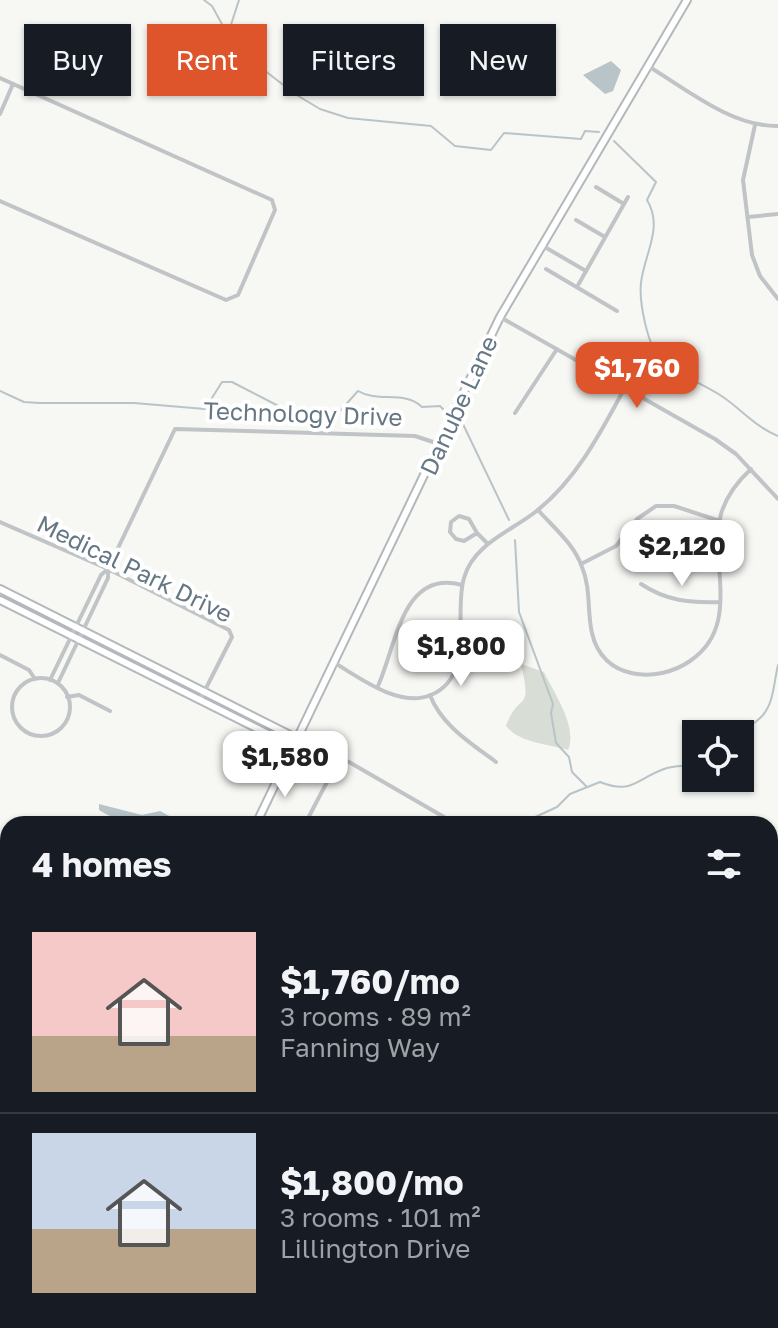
<!DOCTYPE html>
<html lang="en">
<head>
<meta charset="utf-8">
<style>
  :root { --surface:#171b24; --page:#20242c; --text:#f1f3f6; --muted:#9ea1a6; --line:#363941; --accent:#de552c }
  body { margin:0; font-family:"Golos Text",sans-serif; background:var(--page); color:var(--text); height:100vh; display:flex; flex-direction:column; font-size:30px; white-space:nowrap }
  * { box-sizing:border-box; margin:0 }
  p { font-size:26px; color:var(--muted) }
  .icon { flex:none; width:44px; height:44px; fill:none; stroke:currentColor; stroke-width:2; stroke-linecap:round; stroke-linejoin:round }
  .map { position:relative; flex:1; overflow:hidden }
  .sheet { position:absolute; left:0px; top:816px; width:778px; height:512px; display:flex; flex-direction:column; background:var(--surface); border-radius:24px 24px 0 0; box-shadow:0 2px 6px #0004 }
  .sheet>* { flex:none }
  .hud { position:absolute; left:24px; top:24px; width:730px; height:72px; display:flex; gap:16px }
  .controls { position:absolute; left:682px; top:720px; display:grid; gap:16px }
  .controls a { display:grid; place-items:center; width:72px; height:72px; border-radius:0px; background:var(--surface); box-shadow:0 2px 6px #0004; font-size:40px }
  .price { position:absolute; translate:-50% -68px; padding:0 18px; border-radius:16px; background:#fff; color:#222; font-size:26px; line-height:52px; filter:drop-shadow(0 2px 4px #0008) }
  .price::after { content:''; position:absolute; left:50%; top:48px; width:24px; height:18px; margin-left:-12px; background:inherit; clip-path:polygon(0 0,100% 0,50% 100%) }
  .price.current { background:var(--accent); color:#fff }
  ul { padding:0; list-style:none }
  li { display:flex; align-items:center; gap:24px; height:200px; padding:0 32px }
  li+li { border-top:2px solid var(--line) }
  li span { display:grid; place-items:center; flex:none; width:224px; height:160px; border-radius:0px; color:#555 }
  li>.icon { margin-inline-start:auto }
  span .icon { width:96px; height:96px; fill:#fffc; stroke-width:1 }
  li b { font-size:34px }
  h2 { display:flex; justify-content:space-between; align-items:center; height:96px; padding:0 32px; font-size:34px }
  .pill { padding:0 28px; border-radius:0px; background:var(--surface); box-shadow:0 2px 6px #0004; font-size:28px; line-height:72px }
  .pill.current { background:var(--accent); color:#fff }
  .map>svg:first-child { display:block }
</style>
</head>
<body>
<div class="map">
<svg width="778" height="1328" viewBox="0 0 778 1328">
  <rect width="100%" height="100%" fill="#f7f7f4"/>
  <path fill="#d8ddd5" d="M521,664L544,672C554,693 578,727 568,750C548,744 519,743 506,726C519,690 533,715 521,664Z"/>
  <path fill="#b8c4c8" d="M611,61L621,70L613,91L605,94L583,75Z
    M99,804L142,815L160,811L184,824C154,824 125,827 99,810Z"/>
  <g fill="none" stroke-linecap="round" stroke-linejoin="round">
    <path stroke="#b8c4c8" stroke-width="2" d="M204,0L212,6L228,35L251,60L295,94L320,109L348,118L431,126L455,146L491,150L504,133L581,139L585,131L599,132
      M228,34L239,0
      M614,141L656,182L647,200C664,228 644,254 641,283C639,301 647,346 661,359C677,375 704,384 723,397C742,410 757,428 778,436
      M0,391L24,402L39,403H134L205,409L222,382H232L294,414L340,411L358,391C378,403 405,390 422,407L440,406L445,411
      M461,420L509,520
      M515,540L519,612L553,704L551,713L556,743L569,757L572,772L587,787
      M740,737C746,727 755,724 763,715C774,702 774,681 778,665
      M520,824L557,807L570,794L600,782C632,795 636,779 664,769C675,765 686,767 696,763"/>
    <defs>
      <path id="secondary" d="M0,589L298,739
        M0,600L294,747
        M256,824L500,317L687,0
        M0,934L8,930
        M770,1085L778,1090
        M770,1098L778,1103
        M34,1328L37,1320"/>
    </defs>
    <use href="#secondary" stroke="#b2b8bc" stroke-width="10"/>
    <path stroke="#c0c4c7" stroke-width="4" d="M648,66C686,89 732,127 778,126
      M0,78L272,200L275,210L238,295L226,300L0,201
      M0,114L13,84
      M755,125L743,180L752,255L760,276L778,299
      M596,187L624,204
      M748,217L778,214
      M576,220L605,237
      M543,246L586,271
      M546,269L617,311
      M577,287L628,197
      M500,317L715,439L736,454L778,499
      M515,413L557,349
      M538,510C554,528 574,544 582,567C591,588 587,612 592,633C602,680 657,684 690,661C742,626 709,564 721,514C726,497 738,481 751,469
      M0,522L108,569L229,630L232,637L200,700
      M477,533L464,541L456,539L450,532L451,522L459,516L469,519L477,533L488,544
      M581,564L616,546L637,519L656,506H674L720,521
      M641,584C667,601 689,603 720,602
      M0,655L29,670L35,679
      M335,663C361,679 400,708 431,695C476,676 453,614 464,578C473,545 509,532 534,513C584,475 611,411 641,358
      M12 707a29 29 0 1 1 58 0a29 29 0 1 1-58 0Z
      M50,680L101,575L108,569L175,429L415,436L439,444
      M58,683L108,578V569
      M378,686C396,647 402,568 462,585
      M430,695C441,725 472,744 496,762
      M67,697L79,695L110,711
      M298,739L328,756
      M294,747L349,762L444,817
      M305,824L339,759
      M0,1001L8,998
      M0,1068L8,1065
      M0,1084L6,1142
      M532,1328L537,1320"/>
    <use href="#secondary" stroke="#fff" stroke-width="6"/>
  </g>
  <g text-anchor="middle" dominant-baseline="central" stroke-width="8" stroke-linejoin="round" paint-order="stroke">
    <g font-size="24" fill="#667784" stroke="#fff">
      <text transform="translate(458 405) rotate(-65)">Danube Lane</text>
      <text transform="translate(303 413) rotate(2)">Technology Drive</text>
      <text transform="translate(135 568) rotate(26)">Medical Park Drive</text>
    </g>
  </g>
</svg>
<div class="controls">
<a><svg class="icon" aria-label="locate" viewBox="0 0 24 24"><circle cx="12" cy="12" r="6"/><path d="M12 2v4M12 18v4M2 12h4M18 12h4"/></svg></a>
</div>
<b class="price current" style="left:637px;top:410px">$1,760</b>
<b class="price" style="left:682px;top:588px">$2,120</b>
<b class="price" style="left:461px;top:688px">$1,800</b>
<b class="price" style="left:285px;top:799px">$1,580</b>
<div class="hud">
<a class="pill">Buy</a>
<a class="pill current">Rent</a>
<a class="pill">Filters</a>
<a class="pill">New</a>
</div>
<section class="sheet">
<h2>4 homes<svg class="icon" aria-label="filters" viewBox="0 0 24 24"><path d="M4 7h16M4 17h16"/><circle cx="9" cy="7" r="2"/><circle cx="15" cy="17" r="2"/></svg></h2>
<ul>
<li><span style="background:linear-gradient(#f6c9c9 65%,#b9a48a 0)"><svg class="icon" aria-label="home" viewBox="0 0 24 24"><path d="M3 11l9-7 9 7M6 9v11h12V9"/></svg></span><div><b>$1,760/mo</b><p>3 rooms · 89 m²</p><p>Fanning Way</p></div></li>
<li><span style="background:linear-gradient(#c9d6e8 60%,#b9a48a 0)"><svg class="icon" aria-label="home" viewBox="0 0 24 24"><path d="M3 11l9-7 9 7M6 9v11h12V9"/></svg></span><div><b>$1,800/mo</b><p>3 rooms · 101 m²</p><p>Lillington Drive</p></div></li>
</ul>
</section>
</div>
</body>
</html>
